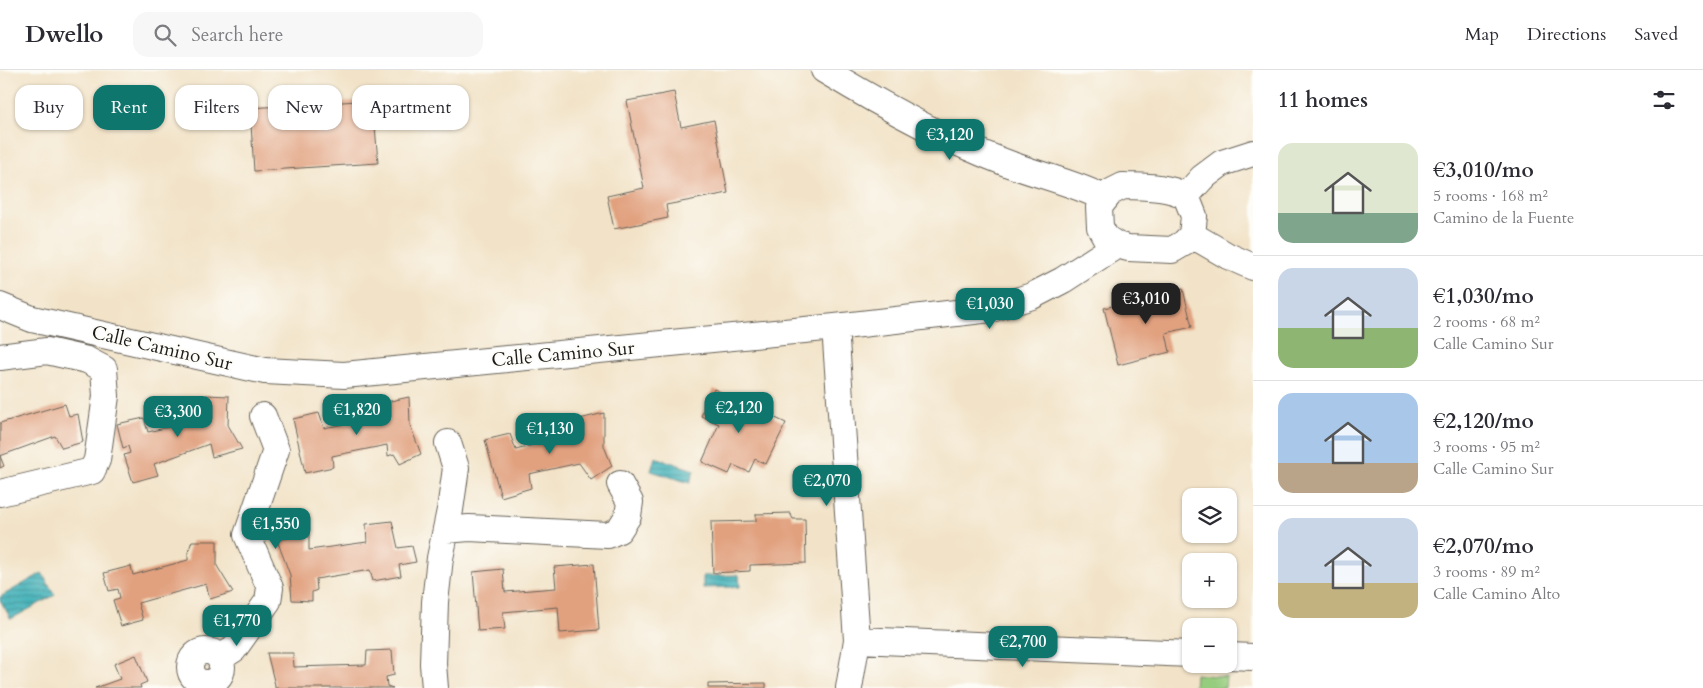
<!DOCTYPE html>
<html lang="en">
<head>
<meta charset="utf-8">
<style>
  :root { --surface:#fff; --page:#f7f7f7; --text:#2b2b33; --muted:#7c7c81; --line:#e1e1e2; --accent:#0f766e }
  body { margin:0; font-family:Cardo,serif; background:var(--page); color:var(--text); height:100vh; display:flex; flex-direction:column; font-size:19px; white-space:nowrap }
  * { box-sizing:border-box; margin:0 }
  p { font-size:16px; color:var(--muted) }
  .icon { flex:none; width:28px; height:28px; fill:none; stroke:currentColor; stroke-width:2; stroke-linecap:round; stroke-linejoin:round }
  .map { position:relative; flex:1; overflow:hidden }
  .panel { display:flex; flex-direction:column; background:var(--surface); width:450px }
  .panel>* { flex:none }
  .top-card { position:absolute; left:15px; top:15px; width:475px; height:45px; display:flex; gap:10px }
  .tools { position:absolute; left:1182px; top:418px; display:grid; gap:10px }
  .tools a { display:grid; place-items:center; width:55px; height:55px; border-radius:10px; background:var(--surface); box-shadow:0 1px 4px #0004; font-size:25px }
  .price { position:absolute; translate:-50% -42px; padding:0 11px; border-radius:10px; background:var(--accent); color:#fff; font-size:16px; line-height:32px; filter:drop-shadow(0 1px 2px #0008) }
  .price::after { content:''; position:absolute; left:50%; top:30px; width:15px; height:11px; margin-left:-8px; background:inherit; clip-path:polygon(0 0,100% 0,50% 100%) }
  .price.on { background:#222; color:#fff }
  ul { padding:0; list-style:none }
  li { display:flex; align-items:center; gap:15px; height:125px; padding:0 25px }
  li+li { border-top:1px solid var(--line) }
  li span { display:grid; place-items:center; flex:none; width:140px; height:100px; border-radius:15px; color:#555 }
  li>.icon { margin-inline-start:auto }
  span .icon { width:60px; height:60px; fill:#fffc; stroke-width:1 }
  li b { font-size:21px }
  h2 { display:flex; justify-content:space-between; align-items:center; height:60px; padding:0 25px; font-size:21px }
  .chip { padding:0 18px; border-radius:15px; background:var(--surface); box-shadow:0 1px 4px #0004; font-size:18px; line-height:45px }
  .chip.on { background:var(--accent); color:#fff }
  header { display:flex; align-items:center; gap:30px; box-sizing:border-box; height:70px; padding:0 25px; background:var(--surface); border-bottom:1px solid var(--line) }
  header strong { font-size:24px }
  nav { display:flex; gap:28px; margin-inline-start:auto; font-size:18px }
  .search { width:350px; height:45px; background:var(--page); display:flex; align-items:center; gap:12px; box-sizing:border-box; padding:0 18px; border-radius:15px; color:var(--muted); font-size:19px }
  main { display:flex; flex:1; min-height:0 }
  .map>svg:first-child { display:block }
</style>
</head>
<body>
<header>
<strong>Dwello</strong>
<div class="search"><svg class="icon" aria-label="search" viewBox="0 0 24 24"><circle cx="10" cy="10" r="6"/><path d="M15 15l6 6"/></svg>Search here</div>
<nav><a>Map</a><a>Directions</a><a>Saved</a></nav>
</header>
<main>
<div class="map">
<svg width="1253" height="618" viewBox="0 0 1253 618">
  <defs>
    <pattern id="water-rules" width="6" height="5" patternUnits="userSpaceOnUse" patternTransform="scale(1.25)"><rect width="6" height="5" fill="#3fb0b7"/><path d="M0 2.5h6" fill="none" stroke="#348e94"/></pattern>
  </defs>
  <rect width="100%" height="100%" fill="#fdfcf7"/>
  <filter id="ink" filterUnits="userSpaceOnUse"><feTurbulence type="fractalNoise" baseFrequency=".02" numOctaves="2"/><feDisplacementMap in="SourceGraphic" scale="10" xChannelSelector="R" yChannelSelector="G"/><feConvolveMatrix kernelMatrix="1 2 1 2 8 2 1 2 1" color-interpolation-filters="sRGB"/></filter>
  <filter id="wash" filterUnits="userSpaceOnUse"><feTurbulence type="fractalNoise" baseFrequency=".0096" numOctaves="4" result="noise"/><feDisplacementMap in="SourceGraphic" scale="20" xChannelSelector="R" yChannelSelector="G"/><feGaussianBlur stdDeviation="1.12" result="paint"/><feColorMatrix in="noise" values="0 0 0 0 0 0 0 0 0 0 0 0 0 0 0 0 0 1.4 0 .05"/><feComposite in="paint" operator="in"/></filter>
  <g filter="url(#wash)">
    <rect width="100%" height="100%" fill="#f2e3c8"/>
    <path fill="#95cc7e" stroke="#58744d" d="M1195,604L1226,607L1225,618H1194Z"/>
    <path fill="url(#water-rules)" stroke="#2e666a" d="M655,387L694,400L690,413L651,401Z
      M42,503L55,525L11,549L0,530V527Z
      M739,505L740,517L703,518V506Z"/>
    <g id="blocks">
      <path fill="#e1a17f" d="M674,22L681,57L714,50L728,123L666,135L668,148L614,159L607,126L644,118L627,31Z
        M373,30L378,93L254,101L250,38Z
        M1183,219L1192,257L1166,263L1170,282L1118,295L1104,238Z
        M714,319L786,353L766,394L755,389L749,402L733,395L729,404L702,392L719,354L701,346Z
        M206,325L229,326L228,355L242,379L212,387L209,374L154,394L158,405L133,412L124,385L130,383L128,376L123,378L117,354L144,348L148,362L199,350L198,338L205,336Z
        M409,327L410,355L421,384L400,394L394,384L388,386L387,375L332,386L333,397L305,403L293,349L319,343L324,358L380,347L377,334Z
        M65,334L69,346L78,344L83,372L62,378L55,366L0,386V353Z
        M604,343V376L612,396L591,410L579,393L529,404L531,418L501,427L485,370L510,364L516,380L573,364L567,352Z
        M0,386L4,396L0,398Z
        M790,443L793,449H805L806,493L750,495V501L713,503L711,452L756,451V444Z
        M392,451L398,478L412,476L416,492L399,495L401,506L373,511L370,500L316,509L317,520L312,522V531L292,530L290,505L277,470L309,464V480L367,472L366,454Z
        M192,471H217V496L233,522L210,529L206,514L138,533L143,550L121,556L113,530L120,528L118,519L109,521L104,503L131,496L133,505L188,490V482Z
        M594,494L599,560L560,563L558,537L503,542L505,559L478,561L473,502L503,499L505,522L556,518L554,497Z
        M392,580L394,605L386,607L387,616L393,618H275V615L267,583H293L294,597L366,595L367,581Z
        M136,585L147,612L140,615L141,618H95L120,609L114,594Z
        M766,613V618H708V614Z"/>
    </g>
  </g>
  <g filter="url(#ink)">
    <use href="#blocks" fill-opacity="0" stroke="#676258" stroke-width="1"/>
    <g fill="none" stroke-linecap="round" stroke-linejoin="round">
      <defs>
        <path id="minor" d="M824,0C880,34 942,69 1004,92C1037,105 1072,112 1104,128
          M1123,116C1145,117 1166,116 1186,126L1194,146L1192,165L1184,173L1172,180L1128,178L1117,175L1106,168L1100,157L1099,137L1111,122Z
          M1186,126L1202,108L1222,93L1253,83
          M1192,165L1228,186L1253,197
          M0,236L32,249L265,301L344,305L835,257L991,239L1032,226L1063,210L1117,175
          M835,257L857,570L849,618
          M0,287L47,281L87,290L104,299L106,326L97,390L92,401L0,423
          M446,460L469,458L608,465L619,460L628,446L630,432L620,414
          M857,570L1191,584
          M190 597a16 16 0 1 1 32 0a16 16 0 1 1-32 0Z
          M1229,586L1253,587
          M220,588L234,579L268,531L270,518L247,465L276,380L263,346
          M435,618L433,594L435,532L440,488L450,440L456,398L448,373"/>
      </defs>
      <use href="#minor" stroke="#676258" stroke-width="28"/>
      <use href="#minor" stroke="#fff" stroke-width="26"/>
    </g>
  </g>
  <g text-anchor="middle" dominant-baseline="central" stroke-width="4" stroke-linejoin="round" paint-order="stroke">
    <g font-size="19" fill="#1c1c1c" stroke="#fdfcf7">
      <text transform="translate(162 278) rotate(13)">Calle Camino Sur</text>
      <text transform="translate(563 284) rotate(-5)">Calle Camino Sur</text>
    </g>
  </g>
</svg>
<div class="tools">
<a><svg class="icon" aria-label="layers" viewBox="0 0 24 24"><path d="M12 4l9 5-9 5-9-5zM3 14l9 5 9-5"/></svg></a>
<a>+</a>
<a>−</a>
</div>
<b class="price" style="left:950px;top:91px">€3,120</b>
<b class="price on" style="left:1146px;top:255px">€3,010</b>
<b class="price" style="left:990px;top:260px">€1,030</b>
<b class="price" style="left:739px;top:364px">€2,120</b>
<b class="price" style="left:357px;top:366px">€1,820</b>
<b class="price" style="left:178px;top:368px">€3,300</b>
<b class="price" style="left:550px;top:385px">€1,130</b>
<b class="price" style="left:827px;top:437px">€2,070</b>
<b class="price" style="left:276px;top:480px">€1,550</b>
<b class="price" style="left:237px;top:577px">€1,770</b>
<b class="price" style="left:1023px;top:598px">€2,700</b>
<div class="top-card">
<a class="chip">Buy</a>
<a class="chip on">Rent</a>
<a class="chip">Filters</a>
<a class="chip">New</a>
<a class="chip">Apartment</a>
</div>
</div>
<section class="panel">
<h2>11 homes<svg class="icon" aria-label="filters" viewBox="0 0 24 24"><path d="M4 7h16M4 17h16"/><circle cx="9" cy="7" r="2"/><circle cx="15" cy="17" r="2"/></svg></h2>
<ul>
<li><span style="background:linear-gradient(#dfe7d0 70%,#7fa58c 0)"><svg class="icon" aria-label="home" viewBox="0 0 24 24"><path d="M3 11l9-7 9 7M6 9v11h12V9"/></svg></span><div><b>€3,010/mo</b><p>5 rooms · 168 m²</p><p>Camino de la Fuente</p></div></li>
<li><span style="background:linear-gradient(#c9d6e8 60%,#8fb573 0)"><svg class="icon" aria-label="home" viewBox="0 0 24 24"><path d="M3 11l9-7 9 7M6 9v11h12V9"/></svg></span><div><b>€1,030/mo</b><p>2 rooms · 68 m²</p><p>Calle Camino Sur</p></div></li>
<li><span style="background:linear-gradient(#a9c7e8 70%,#b9a48a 0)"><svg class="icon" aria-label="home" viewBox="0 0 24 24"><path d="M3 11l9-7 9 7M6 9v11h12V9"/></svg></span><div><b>€2,120/mo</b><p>3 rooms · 95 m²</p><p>Calle Camino Sur</p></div></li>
<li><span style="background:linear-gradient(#c9d6e8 65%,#c2b280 0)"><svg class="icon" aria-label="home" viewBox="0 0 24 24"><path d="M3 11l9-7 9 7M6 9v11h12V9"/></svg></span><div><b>€2,070/mo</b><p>3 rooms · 89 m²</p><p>Calle Camino Alto</p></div></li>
</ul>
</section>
</main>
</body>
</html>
